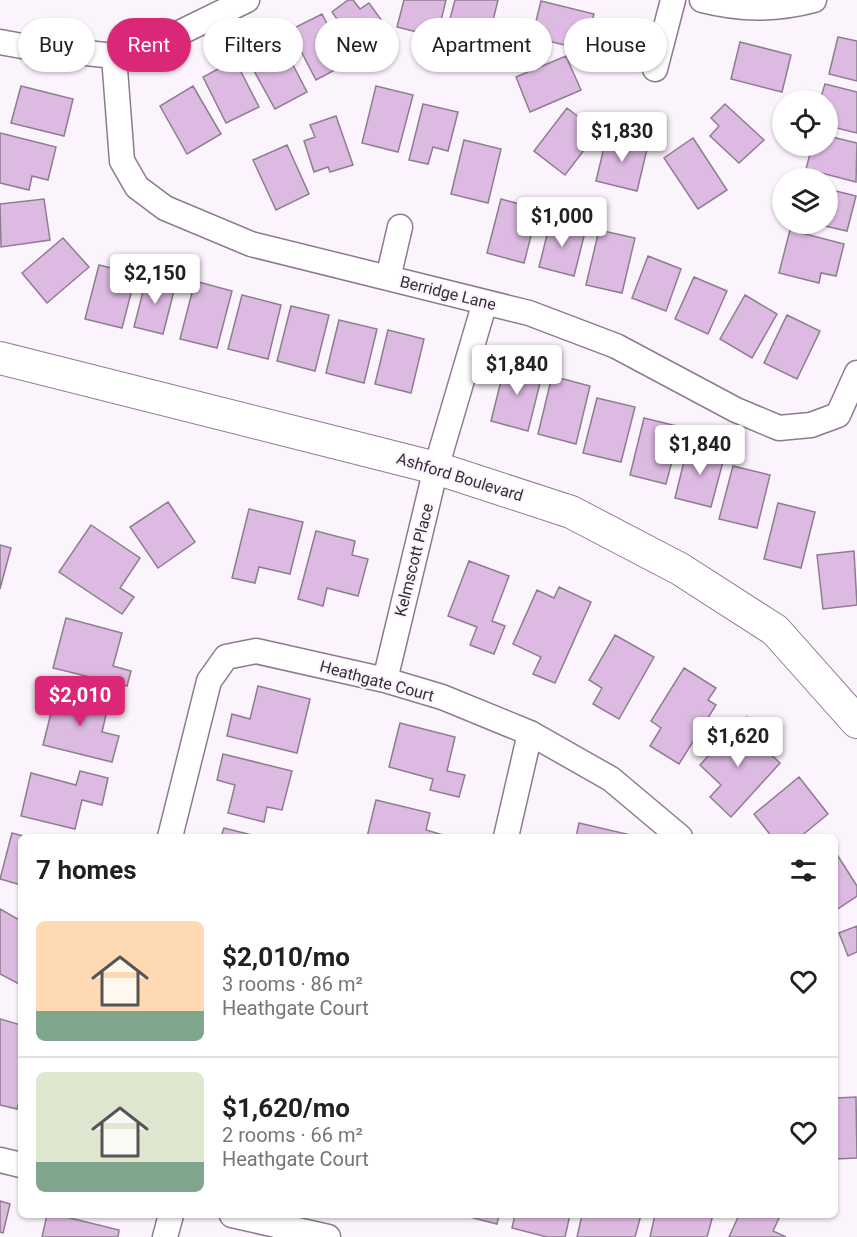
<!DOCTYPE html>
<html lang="en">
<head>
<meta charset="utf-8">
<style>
  :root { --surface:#fff; --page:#f2f2f2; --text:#202124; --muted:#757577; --line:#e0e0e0; --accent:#db2777 }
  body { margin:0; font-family:Roboto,sans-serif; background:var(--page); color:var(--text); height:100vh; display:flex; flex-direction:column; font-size:22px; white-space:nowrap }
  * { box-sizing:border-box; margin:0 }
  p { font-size:20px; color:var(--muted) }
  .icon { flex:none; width:33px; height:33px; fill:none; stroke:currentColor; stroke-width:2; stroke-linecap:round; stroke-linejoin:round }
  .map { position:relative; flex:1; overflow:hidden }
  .side { position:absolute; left:18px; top:834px; width:820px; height:384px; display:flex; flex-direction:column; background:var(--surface); border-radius:9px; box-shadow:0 2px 4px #0004 }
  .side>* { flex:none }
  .top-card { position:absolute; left:18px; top:18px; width:822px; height:54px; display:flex; gap:12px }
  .buttons { position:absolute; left:772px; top:90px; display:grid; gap:12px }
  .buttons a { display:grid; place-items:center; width:66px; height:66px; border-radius:50%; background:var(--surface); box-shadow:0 2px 4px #0004; font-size:30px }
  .price { position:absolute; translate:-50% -51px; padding:0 14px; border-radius:6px; background:#fff; color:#222; font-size:20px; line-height:39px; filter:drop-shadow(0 2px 3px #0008) }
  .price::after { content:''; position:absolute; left:50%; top:36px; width:18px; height:14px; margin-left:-9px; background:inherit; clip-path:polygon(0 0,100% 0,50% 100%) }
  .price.on { background:var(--accent); color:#fff }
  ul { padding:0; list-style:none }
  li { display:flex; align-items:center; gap:18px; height:150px; padding:0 18px }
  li+li { border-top:2px solid var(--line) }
  li span { display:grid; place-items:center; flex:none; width:168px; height:120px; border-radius:9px; color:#555 }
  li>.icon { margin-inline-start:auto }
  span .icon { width:72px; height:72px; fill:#fffc; stroke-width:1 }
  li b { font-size:26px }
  h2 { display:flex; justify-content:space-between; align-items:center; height:72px; padding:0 18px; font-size:26px }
  .chip { padding:0 21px; border-radius:27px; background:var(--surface); box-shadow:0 2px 4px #0004; font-size:21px; line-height:54px }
  .chip.on { background:var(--accent); color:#fff }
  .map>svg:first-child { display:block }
</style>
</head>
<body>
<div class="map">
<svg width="857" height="1237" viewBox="0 0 857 1237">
  <rect width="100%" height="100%" fill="#fcf4fd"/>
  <path fill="#ddbae2" stroke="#8e7d90" stroke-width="1.5" d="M348,0H353L360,9L369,3L390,32L361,53L332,12Z
    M404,0H446L437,37L397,27Z
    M455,0H498L486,49L445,38Z
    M541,1L594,14L585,50L532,37Z
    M322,14L348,63L316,80L290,30Z
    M838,37L857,41V81L829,74Z
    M281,42L307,92L275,109L248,60Z
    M740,42L791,55L782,92L731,79Z
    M566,56L581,90L530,112L516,77Z
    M235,60L259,107L226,123L203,77Z
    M825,84L857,92V133L828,126V100H820Z
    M21,86L73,99L64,136L11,123Z
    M193,86L221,134L187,154L160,106Z
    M376,86L413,95L398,152L362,143Z
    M423,104L458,112L448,151L433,147L428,164L409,160Z
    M725,104L764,140L739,163L710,136L719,126L711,118Z
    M567,108L598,132L565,175L534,151Z
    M336,116L353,165L330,172L328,167L314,172L304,141L315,137L310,125Z
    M0,133L56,147L48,180L32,176L29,190L0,183Z
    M607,135L648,145L637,191L596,181Z
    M828,136L857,143L856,182L806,169L812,146H828Z
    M693,138L727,190L698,209L664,158Z
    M464,140L501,149L488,203L451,194Z
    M287,145L309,194L276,210L253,160Z
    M828,189L856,196L847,231L816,224H828Z
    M44,199L50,240L1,247L0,204Z
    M501,199L538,209L524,263L487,253Z
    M551,219L586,228L574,276L539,267Z
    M599,230L635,238L622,293L586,285Z
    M790,230L844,244L836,276L821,273L819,283L779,273Z
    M63,238L89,267L47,303L22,273Z
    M648,256L681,269L666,311L632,298Z
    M99,265L136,274L122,328L85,319Z
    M147,276L176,283L163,334L134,327Z
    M694,277L727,291L708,334L675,319Z
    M195,281L232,291L217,348L180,339Z
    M242,295L281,305L268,359L228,349Z
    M745,295L777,314L752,358L720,339Z
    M291,306L329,315L315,371L277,361Z
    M787,315L820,331L797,379L764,363Z
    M339,320L377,329L364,383L326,373Z
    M388,330L424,339L411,393L375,384Z
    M506,361L543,371L528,431L491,421Z
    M552,376L590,386L576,444L538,434Z
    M597,398L635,407L621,462L583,453Z
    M644,418L681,427L666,484L630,475Z
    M688,445L725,454L711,507L675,498Z
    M733,466L770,475L757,528L719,519Z
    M168,502L195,542L158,568L130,527Z
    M778,503L815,512L801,568L764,559Z
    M249,509L303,522L290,574L259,567L255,583L232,578Z
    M91,525L140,558L120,588L134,597L122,614L59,572Z
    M316,531L355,541L352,555L368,559L358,596L327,588L323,606L298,599Z
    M0,545L11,548L0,589Z
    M854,551L857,605L823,609L817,555Z
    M469,561L509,576L492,621L505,626L494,654L470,645L477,627L448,616Z
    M559,587L591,602L555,683L533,674L541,657L513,644L537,590L554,598Z
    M66,618L122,633L113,666L131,671L127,686L53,668Z
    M615,635L654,657L619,719L593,704L602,688L589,680Z
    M684,668L716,688L708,700L716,705L679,764L650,746L661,728L651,721Z
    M258,686L310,699L297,753L227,736L232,714L250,719Z
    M57,689L109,702L102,732L119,736L112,762L43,745Z
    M747,717L753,722L746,731L780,763L731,817L710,797L721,785L700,765L739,722L741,724Z
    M400,723L455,737L447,771L465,775L459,797L430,790L433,779L389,767Z
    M223,754L292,771L282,810L267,807L264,822L228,813L235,785L217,780Z
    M80,771L108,778L102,805L82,800L75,829L21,816L31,773L76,785Z
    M799,777L828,814L800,837H772L754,814Z
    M376,800L430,813L426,830L450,837H367Z
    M579,823L631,835V837H576Z
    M224,828L260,837H221Z
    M12,833L27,837H21V885L0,879Z
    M836,853L857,886V896L836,910Z
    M0,909L21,921V985L0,974Z
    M857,926V952L848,956L839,933Z
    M0,1019L21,1025V1094L17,1109L0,1105Z
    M856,1097L857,1158L836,1159V1098Z
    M0,1201L10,1204L3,1233L0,1232Z
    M47,1215H58L119,1230L118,1237H42Z
    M462,1215H499L497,1224Z
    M515,1215H570L565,1237H547L512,1228Z
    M582,1215H641L635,1237H577Z
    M655,1215H713L707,1237H650Z
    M739,1215H777L780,1216L773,1231L786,1237H729Z"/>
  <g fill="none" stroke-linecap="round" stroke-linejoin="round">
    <defs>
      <path id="minor" d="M702,0C740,10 777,10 814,0
        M0,42L22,46L114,56L169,38L247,0
        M114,56L122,161L137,187L165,208L251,244L529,313L616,346L736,410L779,428L811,425L838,415L857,373
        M655,69L673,0
        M388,278L400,227
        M385,680L436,468L485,302
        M170,837L209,681L226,657L256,651L385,680L442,697L530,733L611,779L680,837
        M506,837L530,733
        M0,1160L21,1165
        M232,1215L328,1237
        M165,1237L171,1215"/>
      <path id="tertiary" d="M0,358L436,468L571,512L680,569L775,630L857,722"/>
    </defs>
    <use href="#minor" stroke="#8c7b8e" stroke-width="27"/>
    <use href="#tertiary" stroke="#8c7b8e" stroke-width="34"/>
    <use href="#minor" stroke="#fff" stroke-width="24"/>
    <use href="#tertiary" stroke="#fff" stroke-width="32"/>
  </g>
  <g text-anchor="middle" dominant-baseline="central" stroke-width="4.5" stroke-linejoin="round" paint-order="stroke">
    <g font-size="16" fill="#362f37" stroke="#fcf4fd">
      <text transform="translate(448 293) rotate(14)">Berridge Lane</text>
      <text transform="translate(460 477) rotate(17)">Ashford Boulevard</text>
      <text transform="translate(414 560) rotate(-76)">Kelmscott Place</text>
      <text transform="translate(377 681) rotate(15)">Heathgate Court</text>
    </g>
  </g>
</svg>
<div class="buttons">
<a><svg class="icon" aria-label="locate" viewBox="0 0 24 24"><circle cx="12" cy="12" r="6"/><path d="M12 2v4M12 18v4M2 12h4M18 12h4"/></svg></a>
<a><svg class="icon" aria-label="layers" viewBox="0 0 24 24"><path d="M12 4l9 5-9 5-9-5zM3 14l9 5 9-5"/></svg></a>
</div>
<b class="price" style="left:622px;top:163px">$1,830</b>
<b class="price" style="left:562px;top:248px">$1,000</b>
<b class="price" style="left:155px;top:305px">$2,150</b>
<b class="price" style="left:517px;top:396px">$1,840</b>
<b class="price" style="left:700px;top:476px">$1,840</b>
<b class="price on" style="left:80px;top:727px">$2,010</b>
<b class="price" style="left:738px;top:768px">$1,620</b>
<div class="top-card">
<a class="chip">Buy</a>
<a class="chip on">Rent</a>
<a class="chip">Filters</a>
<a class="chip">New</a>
<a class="chip">Apartment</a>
<a class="chip">House</a>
</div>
<section class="side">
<h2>7 homes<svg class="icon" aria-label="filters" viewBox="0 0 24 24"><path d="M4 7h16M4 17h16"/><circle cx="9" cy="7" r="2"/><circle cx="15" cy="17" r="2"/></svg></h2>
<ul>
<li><span style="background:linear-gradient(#ffd9b3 75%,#7fa58c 0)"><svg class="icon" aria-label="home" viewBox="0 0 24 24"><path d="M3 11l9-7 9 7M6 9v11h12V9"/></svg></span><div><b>$2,010/mo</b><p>3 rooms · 86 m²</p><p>Heathgate Court</p></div><svg class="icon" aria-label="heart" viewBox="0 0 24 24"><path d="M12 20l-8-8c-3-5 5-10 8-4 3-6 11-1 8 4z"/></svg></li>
<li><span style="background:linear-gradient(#dfe7d0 75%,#7fa58c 0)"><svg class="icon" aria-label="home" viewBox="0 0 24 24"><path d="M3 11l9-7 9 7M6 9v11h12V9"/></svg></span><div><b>$1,620/mo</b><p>2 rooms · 66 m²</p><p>Heathgate Court</p></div><svg class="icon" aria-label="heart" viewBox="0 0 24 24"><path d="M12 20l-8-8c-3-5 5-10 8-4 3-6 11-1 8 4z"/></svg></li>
</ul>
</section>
</div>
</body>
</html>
